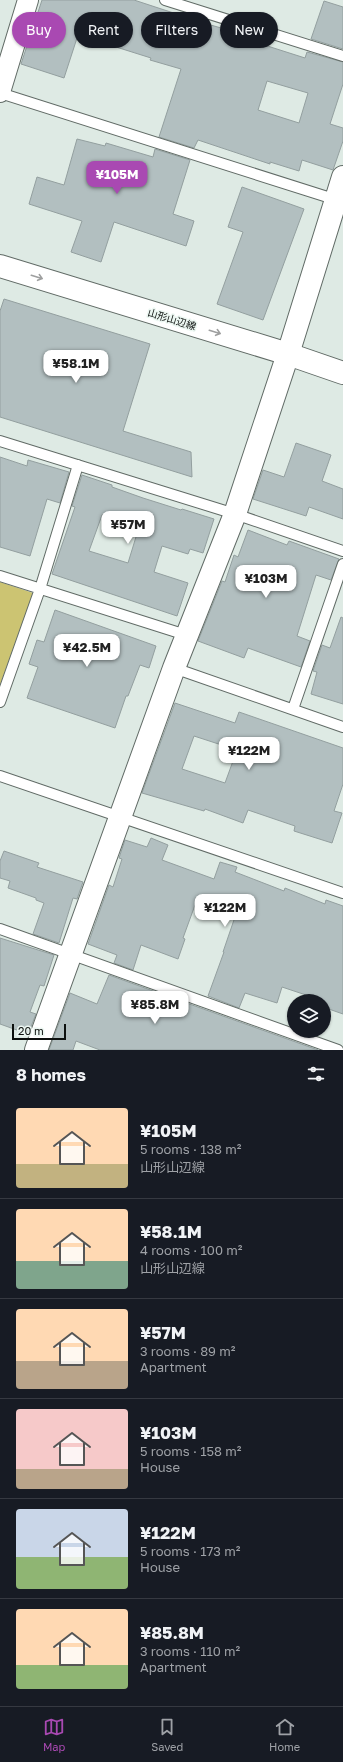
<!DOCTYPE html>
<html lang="en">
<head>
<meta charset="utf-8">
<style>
  :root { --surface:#171b24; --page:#20242c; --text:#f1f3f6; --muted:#9ea1a6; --line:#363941; --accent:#a949b2 }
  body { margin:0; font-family:"Golos Text","Noto Sans JP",sans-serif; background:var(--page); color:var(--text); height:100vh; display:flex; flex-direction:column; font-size:15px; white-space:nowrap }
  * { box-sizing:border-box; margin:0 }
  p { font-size:13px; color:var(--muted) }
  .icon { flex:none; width:22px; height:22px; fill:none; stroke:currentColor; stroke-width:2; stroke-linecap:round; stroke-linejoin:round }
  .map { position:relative; height:1050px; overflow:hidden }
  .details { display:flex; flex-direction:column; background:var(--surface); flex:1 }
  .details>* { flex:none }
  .banner { position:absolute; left:12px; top:12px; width:319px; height:36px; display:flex; gap:8px }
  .tools { position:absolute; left:287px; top:994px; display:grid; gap:8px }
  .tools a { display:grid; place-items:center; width:44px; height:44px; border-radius:50%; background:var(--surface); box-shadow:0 1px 3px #0004; font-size:20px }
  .scale { position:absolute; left:12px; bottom:10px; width:54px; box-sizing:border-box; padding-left:4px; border:2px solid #0c100e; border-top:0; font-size:11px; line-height:14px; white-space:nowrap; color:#0c100e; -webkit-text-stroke:3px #ecf7f2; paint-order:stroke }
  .price { position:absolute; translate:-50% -34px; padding:0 9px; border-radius:8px; background:#fff; color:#222; font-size:13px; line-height:26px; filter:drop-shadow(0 1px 2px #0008) }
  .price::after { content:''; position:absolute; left:50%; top:24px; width:12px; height:9px; margin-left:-6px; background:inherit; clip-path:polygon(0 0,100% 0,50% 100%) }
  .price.selected { background:var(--accent); color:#fff }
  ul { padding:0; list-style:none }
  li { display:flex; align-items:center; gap:12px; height:100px; padding:0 16px }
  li+li { border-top:1px solid var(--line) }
  li span { display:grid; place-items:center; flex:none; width:112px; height:80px; border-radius:4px; color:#555 }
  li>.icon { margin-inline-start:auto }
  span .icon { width:48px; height:48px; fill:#fffc; stroke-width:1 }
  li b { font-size:17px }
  h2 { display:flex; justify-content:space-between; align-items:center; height:48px; padding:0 16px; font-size:17px }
  .tag { padding:0 14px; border-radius:18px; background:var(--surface); box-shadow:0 1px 3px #0004; font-size:14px; line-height:36px }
  .tag.selected { background:var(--accent); color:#fff }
  .dock { display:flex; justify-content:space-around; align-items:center; height:56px; border-top:1px solid var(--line); background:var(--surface); font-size:11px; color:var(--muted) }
  .dock a { display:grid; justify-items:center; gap:2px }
  .dock .selected { color:var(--accent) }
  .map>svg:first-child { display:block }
</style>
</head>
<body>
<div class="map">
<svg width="343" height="1050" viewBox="0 0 343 1050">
  <rect width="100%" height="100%" fill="#deeae4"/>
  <path fill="#ccc472" d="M0,582L33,593L0,685Z"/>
  <path fill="#b2bfc0" stroke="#939f9f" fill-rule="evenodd" d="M42,0H134L204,23L238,33L239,30L260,37L258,43L305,58L307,52L343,62V84L330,124L343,128V141L333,170L302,160L299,171L270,162V164L198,140L194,148L159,137L181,69L150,60L151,58L78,35L64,78L21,64ZM267,81L308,93L299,123L258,110Z
    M324,1L343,7V49L311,39Z
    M77,139L105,146L106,143L153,157L155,149L190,160L173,214L194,221L186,246L114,222L101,262L71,252L82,221L29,204L37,177L64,185Z
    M242,187L304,209L263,320L217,304L243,232L228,227Z
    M4,299L150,344L123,431L191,452L192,477L0,417V311Z
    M296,443L331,455L322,481L343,489V519L309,507L306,516L253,499L263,470L284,477Z
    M0,457L27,466L28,460L69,472L60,503L47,499L30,556L0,547Z
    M82,475L112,485V487L143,498L181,510L182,509L214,519L203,553L190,549L188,554L162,546L154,572L188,583L177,616L52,574L75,507L72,506ZM102,515L139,527L128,563L89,551Z
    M248,530L287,545L289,541L339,559L331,580L316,575L297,636L310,641L301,667L248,648L244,658L198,641L222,581L225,582L234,555L238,557Z
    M55,610L156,646L149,668L140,665L128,696H126L115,728L27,698L38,667L29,664L37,640L44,642Z
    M341,617L343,618V704L311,694L317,672L313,671L322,645L330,648Z
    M175,703L235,723L239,712L343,748V784L334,811L342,813L332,843L294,831L295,826L248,810L243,823L205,809L204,811L142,793ZM194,736L237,750L225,783L182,769Z
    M151,838L168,845L162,860L214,879L220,862L237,867L235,872L284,891L285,888L325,904L326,900L343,906V1014L326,1008L327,1003L324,1001L282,987L277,1003L245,993L239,1008L208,996L224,952H223L237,911L203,899L200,906L195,905L183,938L185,939L178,959L141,945L133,970L114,963L117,955L88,944L109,885L113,887L122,859L119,858L125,840L147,847Z
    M4,851L39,863L37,867L83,882L77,899L73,898L59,943L33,934L44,903L36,900V898L8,888L10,881L0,878V861Z
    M0,938L54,955L44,986L40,985L30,1012L36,1014L28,1034L0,1024Z
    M109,975L167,996L318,1050H100L76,1041L73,1050H49L70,993L97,1004Z"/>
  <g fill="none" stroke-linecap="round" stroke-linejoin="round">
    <defs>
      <path id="lane" d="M165,0L343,56
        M0,93L337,200
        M0,441L235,514L343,551
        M0,576L186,635
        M174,668L343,727
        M0,702L40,589L78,465
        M293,709L343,564
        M0,776L343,893
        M0,929L338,1050"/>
      <path id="street" d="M0,92L28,0"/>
      <path id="secondary" d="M36,1050L174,668L235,514L288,354L343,177"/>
      <path id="primary" d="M0,266L288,354L343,373"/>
    </defs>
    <use href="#lane" stroke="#616b66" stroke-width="12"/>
    <use href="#street" stroke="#616b66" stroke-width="22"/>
    <use href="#secondary" stroke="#616b66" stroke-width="24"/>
    <use href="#primary" stroke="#616b66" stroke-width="24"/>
    <use href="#lane" stroke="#fff" stroke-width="10"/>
    <use href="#street" stroke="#fff" stroke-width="20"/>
    <use href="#secondary" stroke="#fff" stroke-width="22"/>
    <use href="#primary" stroke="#fff" stroke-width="22"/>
  </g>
  <defs><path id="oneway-shaft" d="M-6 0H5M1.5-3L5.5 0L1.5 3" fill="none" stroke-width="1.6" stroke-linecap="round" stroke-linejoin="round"/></defs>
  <g stroke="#9e9f9f">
    <use href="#oneway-shaft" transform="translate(37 277) rotate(17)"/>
    <use href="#oneway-shaft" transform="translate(215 332) rotate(17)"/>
  </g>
  <g text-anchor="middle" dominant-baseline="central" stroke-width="3" stroke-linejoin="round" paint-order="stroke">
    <g font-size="10" fill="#0c100e" stroke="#ecf7f2">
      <text transform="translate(172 319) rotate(17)">山形山辺線</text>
    </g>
  </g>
</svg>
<div class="tools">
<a><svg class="icon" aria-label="layers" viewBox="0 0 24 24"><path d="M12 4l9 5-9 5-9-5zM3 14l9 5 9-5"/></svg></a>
</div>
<div class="scale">20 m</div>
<b class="price selected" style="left:117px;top:195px">¥105M</b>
<b class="price" style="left:76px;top:384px">¥58.1M</b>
<b class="price" style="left:128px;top:545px">¥57M</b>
<b class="price" style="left:266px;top:599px">¥103M</b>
<b class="price" style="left:87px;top:668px">¥42.5M</b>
<b class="price" style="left:249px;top:771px">¥122M</b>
<b class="price" style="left:225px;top:928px">¥122M</b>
<b class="price" style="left:155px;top:1025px">¥85.8M</b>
<div class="banner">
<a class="tag selected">Buy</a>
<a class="tag">Rent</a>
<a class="tag">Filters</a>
<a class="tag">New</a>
</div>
</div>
<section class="details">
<h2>8 homes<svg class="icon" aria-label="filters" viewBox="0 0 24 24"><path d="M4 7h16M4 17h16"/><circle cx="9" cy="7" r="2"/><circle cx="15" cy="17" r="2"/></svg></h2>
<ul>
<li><span style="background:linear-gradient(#ffd9b3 70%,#c2b280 0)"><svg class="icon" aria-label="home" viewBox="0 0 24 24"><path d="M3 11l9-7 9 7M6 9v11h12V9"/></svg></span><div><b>¥105M</b><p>5 rooms · 138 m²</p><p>山形山辺線</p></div></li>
<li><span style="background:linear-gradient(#ffd9b3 65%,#7fa58c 0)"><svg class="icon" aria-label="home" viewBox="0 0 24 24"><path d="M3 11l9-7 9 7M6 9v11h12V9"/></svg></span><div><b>¥58.1M</b><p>4 rooms · 100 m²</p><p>山形山辺線</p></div></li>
<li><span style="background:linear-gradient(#ffd9b3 65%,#b9a48a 0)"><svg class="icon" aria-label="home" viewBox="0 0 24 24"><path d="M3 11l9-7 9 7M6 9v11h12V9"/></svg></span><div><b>¥57M</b><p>3 rooms · 89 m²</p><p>Apartment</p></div></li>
<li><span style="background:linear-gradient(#f6c9c9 75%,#b9a48a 0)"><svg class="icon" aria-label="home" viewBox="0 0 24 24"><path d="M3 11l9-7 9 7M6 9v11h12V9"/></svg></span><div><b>¥103M</b><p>5 rooms · 158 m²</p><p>House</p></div></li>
<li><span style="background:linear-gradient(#c9d6e8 60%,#8fb573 0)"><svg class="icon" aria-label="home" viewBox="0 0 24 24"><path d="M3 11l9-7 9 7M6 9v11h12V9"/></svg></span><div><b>¥122M</b><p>5 rooms · 173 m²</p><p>House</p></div></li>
<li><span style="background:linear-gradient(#ffd9b3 70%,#8fb573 0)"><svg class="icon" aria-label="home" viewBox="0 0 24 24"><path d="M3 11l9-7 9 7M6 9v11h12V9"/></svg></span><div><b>¥85.8M</b><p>3 rooms · 110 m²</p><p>Apartment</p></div></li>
</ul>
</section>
<nav class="dock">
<a class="selected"><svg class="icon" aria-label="map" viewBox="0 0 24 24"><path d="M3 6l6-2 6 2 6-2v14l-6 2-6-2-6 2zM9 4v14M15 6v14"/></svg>Map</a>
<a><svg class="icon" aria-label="saved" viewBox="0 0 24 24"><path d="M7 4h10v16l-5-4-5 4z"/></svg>Saved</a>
<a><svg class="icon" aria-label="home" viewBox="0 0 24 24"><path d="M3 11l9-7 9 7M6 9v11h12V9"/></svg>Home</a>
</nav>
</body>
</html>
